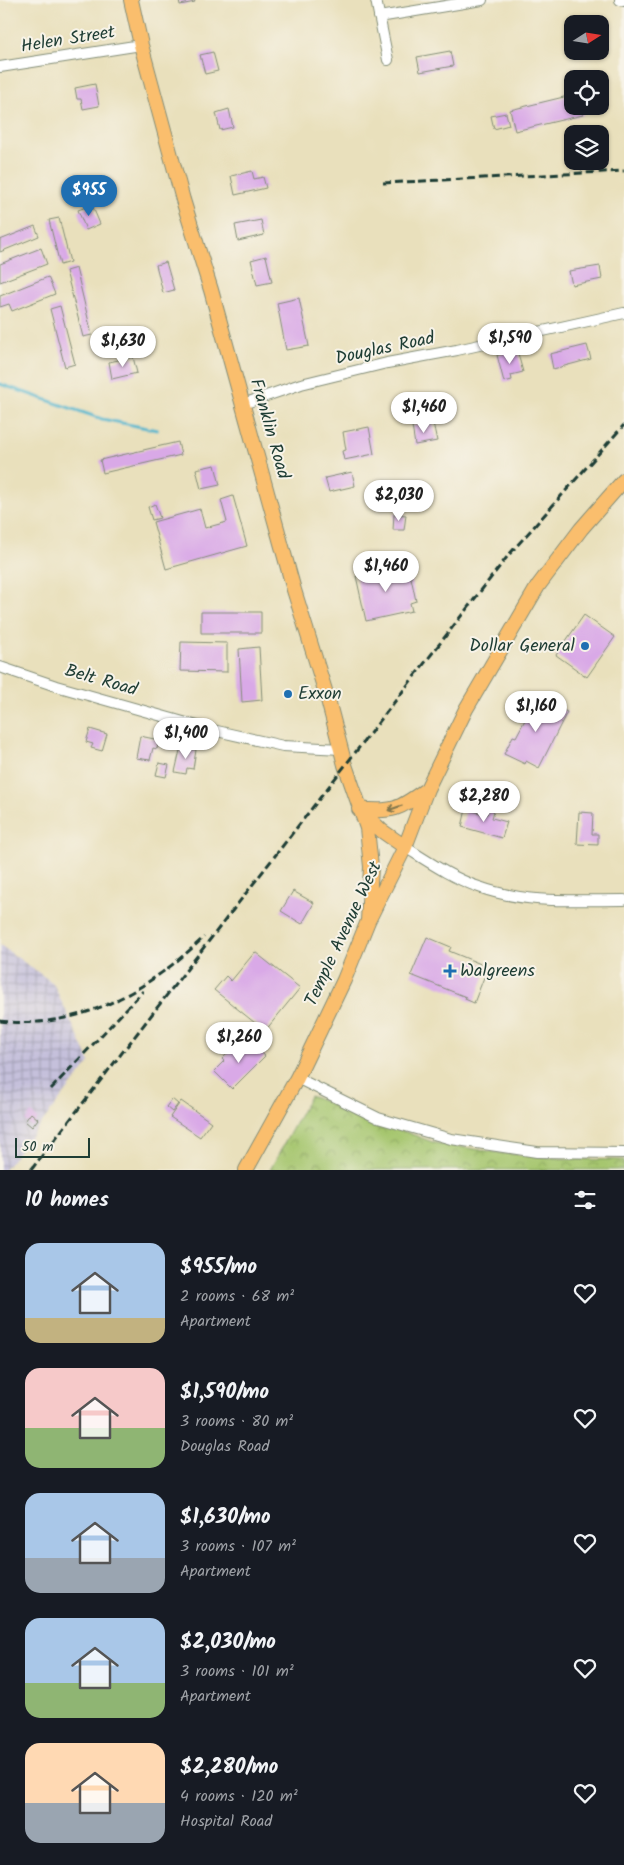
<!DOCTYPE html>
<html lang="en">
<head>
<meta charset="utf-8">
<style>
  :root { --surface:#171b24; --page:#20242c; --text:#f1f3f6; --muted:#9ea1a6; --accent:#1f6fb2 }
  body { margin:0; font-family:Kalam,sans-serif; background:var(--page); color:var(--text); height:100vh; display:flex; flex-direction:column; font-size:19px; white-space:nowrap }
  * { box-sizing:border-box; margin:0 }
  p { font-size:16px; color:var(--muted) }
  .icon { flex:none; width:28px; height:28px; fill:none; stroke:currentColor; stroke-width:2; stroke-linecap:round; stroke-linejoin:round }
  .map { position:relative; height:1170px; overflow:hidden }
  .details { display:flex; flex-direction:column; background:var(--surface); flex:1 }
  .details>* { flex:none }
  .needle { width:32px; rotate:78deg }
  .buttons { position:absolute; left:564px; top:15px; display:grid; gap:10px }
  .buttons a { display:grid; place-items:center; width:45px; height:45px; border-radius:10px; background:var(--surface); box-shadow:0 1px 4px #0004; font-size:25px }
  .scale { position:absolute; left:15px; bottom:12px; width:75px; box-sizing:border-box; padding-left:5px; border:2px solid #1f3d34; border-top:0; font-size:14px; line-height:18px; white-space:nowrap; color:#1f3d34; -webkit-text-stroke:4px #f7f3e8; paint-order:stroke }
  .price { position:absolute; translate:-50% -42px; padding:0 11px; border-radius:18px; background:#fff; color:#222; font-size:16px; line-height:32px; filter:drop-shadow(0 1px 2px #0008) }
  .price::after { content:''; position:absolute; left:50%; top:30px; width:15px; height:11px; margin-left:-8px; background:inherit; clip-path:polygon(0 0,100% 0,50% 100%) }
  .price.selected { background:var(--accent); color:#fff }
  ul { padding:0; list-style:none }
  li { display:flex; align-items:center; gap:15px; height:125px; padding:0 25px }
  li span { display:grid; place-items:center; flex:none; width:140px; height:100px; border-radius:15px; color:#555 }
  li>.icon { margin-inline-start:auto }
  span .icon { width:60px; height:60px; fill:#fffc; stroke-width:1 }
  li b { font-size:21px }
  h2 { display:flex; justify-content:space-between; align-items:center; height:60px; padding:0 25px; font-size:21px }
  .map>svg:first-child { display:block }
</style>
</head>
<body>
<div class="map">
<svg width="624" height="1170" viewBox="0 0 624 1170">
  <defs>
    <pattern id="industrial-grid" width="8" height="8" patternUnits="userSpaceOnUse" patternTransform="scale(1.25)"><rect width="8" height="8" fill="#c5c0db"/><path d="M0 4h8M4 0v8" fill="none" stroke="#9f9db2"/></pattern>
    <pattern id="park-crowns" width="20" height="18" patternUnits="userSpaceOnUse" patternTransform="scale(1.25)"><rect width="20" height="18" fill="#a6c66e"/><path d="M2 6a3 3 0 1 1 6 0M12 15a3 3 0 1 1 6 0" fill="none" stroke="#87a25b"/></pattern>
  </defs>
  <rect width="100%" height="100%" fill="#f7f3e8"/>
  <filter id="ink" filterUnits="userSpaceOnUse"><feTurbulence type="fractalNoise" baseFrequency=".02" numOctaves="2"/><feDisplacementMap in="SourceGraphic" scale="10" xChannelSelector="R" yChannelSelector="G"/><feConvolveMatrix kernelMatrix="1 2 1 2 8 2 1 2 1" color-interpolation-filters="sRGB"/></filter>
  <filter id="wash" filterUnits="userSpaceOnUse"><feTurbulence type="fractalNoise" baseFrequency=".0096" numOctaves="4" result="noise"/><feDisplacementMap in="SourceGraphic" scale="20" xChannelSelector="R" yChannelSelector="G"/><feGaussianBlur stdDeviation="1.12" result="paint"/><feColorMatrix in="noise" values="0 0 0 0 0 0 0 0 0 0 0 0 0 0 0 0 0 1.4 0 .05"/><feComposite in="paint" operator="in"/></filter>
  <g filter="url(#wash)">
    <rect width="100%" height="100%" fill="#e9e0bc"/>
    <path fill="url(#industrial-grid)" d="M0,945L53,983L90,1062L4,1170H0Z"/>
    <path fill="url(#park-crowns)" stroke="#628251" d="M310,1096L435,1143L501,1153L570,1159L624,1160V1170H270Z"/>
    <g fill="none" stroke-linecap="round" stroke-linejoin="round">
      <path stroke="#4eb5cd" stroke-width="3" d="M0,384L102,419L157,430"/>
    </g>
    <g id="blocks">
      <path fill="#d9a9e7" d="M179,0H194L195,2L180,5Z
        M450,51L453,66L420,72L417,57Z
        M213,52L218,71L205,74L200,55Z
        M95,84L99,106L83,109L81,99H77L75,88Z
        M572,95V106H581L583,115L515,131L510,110Z
        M229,109L233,127L220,130L216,113Z
        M506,113L509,125L494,129L491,116Z
        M252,171L254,179L263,177L266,188L235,195L231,176Z
        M92,205L100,224L86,230L78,210Z
        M59,218L70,262L60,265L49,220Z
        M261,220L264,235L238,241L235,225Z
        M35,226L39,236L0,252V240Z
        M41,248L47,264L0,282V264Z
        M266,256L272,282L257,285L251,260Z
        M166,262L174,290L163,293L156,265Z
        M600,266L602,279L572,285L569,271Z
        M76,268L92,335L83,337L66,271Z
        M48,277L55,294L12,311L9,304L0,307V296Z
        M299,298L309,346L286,350L277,303Z
        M60,306L75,364L65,367L50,309Z
        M587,345L591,359L553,369L550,354Z
        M517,350L523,372L511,375L512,380L504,382L497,355Z
        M133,357L137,373L112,379L109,362Z
        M433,423L437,441L415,445L412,426Z
        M369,427L374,454L344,460L342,451L346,450L343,432Z
        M178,442L181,455L103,473L100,460Z
        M215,465L220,485L201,489L196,469Z
        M352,472L355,486L329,492L325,478Z
        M233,496L247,546L166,569L153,522L200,509L205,528L227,522L221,500Z
        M155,504L160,518L152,520L148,507Z
        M394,514L406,515L404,530H393Z
        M401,566L403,575L410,573L416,601L410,603L412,611L366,621L356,576Z
        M201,612H261V633H201Z
        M584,615L615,637L587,677L556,655Z
        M181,642L227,643V672L180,671Z
        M259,647L262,700L242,702L239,649Z
        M537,697L567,712L539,768L526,761L525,764L504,754L513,736L516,737Z
        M90,729L107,734L102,751L91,748L93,744L86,742Z
        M140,736L159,740L157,749L153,748L150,760L136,758Z
        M181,746L196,750L193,769L187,768L186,774L175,772Z
        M159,763L169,765L166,777L156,775Z
        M466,809L487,815L488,809L494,811L492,818L507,822L502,838L462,827Z
        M579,812L593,813L592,834H598V845L577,844Z
        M293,891L314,903L302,924L281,911Z
        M427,937L451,947L449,951L488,967L474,1003L465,999L466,997L411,975Z
        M255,952L300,988L265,1031L214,990L226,976L231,981Z
        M251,1043L265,1056L232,1089L214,1071L224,1061L222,1059L237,1044L244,1050Z
        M172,1099L178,1104L172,1112L166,1107Z
        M181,1101L211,1122L200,1137L170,1117Z
        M31,1113L38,1119L32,1127L25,1121Z"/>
    </g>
  </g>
  <g filter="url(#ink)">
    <use href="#blocks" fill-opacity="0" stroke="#848e78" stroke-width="1"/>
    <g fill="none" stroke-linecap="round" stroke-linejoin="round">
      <defs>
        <path id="minor" d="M376,0L388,60
          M620,0L624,1
          M379,17L482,0
          M0,67L141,45
          M243,404L301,384L387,363L457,350L624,313
          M0,667L56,686L208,729L283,746L341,749
          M405,847C429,862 452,878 479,887C525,904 576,900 624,900
          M297,1078L378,1118L451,1139L537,1152L624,1153"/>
        <path id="major" d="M131,0L141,45L183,200L211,290L294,590L328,700L345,765L367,828L371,867L368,921
          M359,809C394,813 399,809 427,789
          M363,813L382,831L405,847
          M246,1170L297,1078L310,1051L344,980L368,921L405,847L427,789L466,709L538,586L581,529L624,480"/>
      </defs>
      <use href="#minor" stroke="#848e78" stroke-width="12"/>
      <use href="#major" stroke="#848e78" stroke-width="16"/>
      <use href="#minor" stroke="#fff" stroke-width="10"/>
      <use href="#major" stroke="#fabe6d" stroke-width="14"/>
      <path stroke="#1f3d34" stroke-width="3" stroke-dasharray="8 4" stroke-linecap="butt" d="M383,183L624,171
        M0,1021C79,1031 149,990 204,937
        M51,1089L143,991
        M31,1170L507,557L624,425"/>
    </g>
    <defs><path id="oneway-shaft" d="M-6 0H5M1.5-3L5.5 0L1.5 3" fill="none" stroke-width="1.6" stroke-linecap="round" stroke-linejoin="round" transform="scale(1.25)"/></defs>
    <use stroke="#82774e" href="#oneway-shaft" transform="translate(395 808) rotate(161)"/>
  </g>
  <g fill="#1f6fb2" stroke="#f7f3e8" stroke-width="2">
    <circle cx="585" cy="646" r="5"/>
    <circle cx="288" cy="694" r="5"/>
    <path d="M447.5 963.5h5v5h5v5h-5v5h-5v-5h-5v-5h5z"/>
  </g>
  <g text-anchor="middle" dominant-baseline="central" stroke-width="4" stroke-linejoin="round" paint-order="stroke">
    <g font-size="18" fill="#1f3d34" stroke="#f7f3e8">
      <text transform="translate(68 40) rotate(-9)">Helen Street</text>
      <text transform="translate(385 349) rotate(-12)">Douglas Road</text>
      <text transform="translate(269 429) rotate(74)">Franklin Road</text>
      <text transform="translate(101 681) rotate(16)">Belt Road</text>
      <text transform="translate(344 934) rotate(-65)">Temple Avenue West</text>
    </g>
    <g font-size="18" fill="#1f3d34" stroke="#f7f3e8" text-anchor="start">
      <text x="575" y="646" text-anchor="end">Dollar General</text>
      <text x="298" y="694">Exxon</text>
      <text x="460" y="971">Walgreens</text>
    </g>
  </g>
</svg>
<div class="buttons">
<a><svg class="needle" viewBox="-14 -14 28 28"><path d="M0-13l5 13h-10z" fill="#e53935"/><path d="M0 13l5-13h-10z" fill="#9ea1a6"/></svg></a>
<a><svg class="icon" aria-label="locate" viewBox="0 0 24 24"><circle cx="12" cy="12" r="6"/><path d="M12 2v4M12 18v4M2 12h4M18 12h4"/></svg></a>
<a><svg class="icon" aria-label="layers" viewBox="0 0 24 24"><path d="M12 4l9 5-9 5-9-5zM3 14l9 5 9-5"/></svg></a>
</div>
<div class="scale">50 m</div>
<b class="price selected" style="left:89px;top:217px">$955</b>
<b class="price" style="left:510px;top:365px">$1,590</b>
<b class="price" style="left:123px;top:368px">$1,630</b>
<b class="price" style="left:424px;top:434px">$1,460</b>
<b class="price" style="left:399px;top:522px">$2,030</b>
<b class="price" style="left:386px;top:593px">$1,460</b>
<b class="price" style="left:536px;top:733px">$1,160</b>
<b class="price" style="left:186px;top:760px">$1,400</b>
<b class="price" style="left:484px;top:823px">$2,280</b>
<b class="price" style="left:239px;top:1064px">$1,260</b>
</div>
<section class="details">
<h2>10 homes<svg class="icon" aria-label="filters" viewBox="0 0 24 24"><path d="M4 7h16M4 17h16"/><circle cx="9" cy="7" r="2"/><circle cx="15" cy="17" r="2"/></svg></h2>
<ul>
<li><span style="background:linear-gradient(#a9c7e8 75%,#c2b280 0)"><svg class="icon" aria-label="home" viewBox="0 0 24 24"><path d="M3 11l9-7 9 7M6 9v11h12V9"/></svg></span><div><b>$955/mo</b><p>2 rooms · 68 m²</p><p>Apartment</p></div><svg class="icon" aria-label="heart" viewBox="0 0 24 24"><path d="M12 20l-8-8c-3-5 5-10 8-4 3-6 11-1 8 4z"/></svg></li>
<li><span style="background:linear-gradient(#f6c9c9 60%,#8fb573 0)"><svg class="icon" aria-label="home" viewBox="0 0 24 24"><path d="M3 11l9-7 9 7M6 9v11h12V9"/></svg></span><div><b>$1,590/mo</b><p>3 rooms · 80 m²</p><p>Douglas Road</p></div><svg class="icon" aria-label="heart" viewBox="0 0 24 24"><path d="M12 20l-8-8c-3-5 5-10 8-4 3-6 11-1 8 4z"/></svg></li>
<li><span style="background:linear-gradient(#a9c7e8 65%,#9aa5b1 0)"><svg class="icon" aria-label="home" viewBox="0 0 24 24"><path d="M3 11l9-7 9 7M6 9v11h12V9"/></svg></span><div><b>$1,630/mo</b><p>3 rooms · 107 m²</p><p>Apartment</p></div><svg class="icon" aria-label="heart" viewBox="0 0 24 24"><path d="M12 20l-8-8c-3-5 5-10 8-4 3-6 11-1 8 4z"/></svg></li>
<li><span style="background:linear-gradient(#a9c7e8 65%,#8fb573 0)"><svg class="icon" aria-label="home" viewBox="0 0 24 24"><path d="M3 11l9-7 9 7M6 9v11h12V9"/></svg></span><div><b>$2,030/mo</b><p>3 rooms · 101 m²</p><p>Apartment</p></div><svg class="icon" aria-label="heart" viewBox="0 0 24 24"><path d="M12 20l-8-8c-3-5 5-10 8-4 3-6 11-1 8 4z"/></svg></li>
<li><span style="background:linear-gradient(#ffd9b3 60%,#9aa5b1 0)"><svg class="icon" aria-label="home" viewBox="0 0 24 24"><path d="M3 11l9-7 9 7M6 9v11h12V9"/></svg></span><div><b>$2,280/mo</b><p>4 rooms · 120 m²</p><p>Hospital Road</p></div><svg class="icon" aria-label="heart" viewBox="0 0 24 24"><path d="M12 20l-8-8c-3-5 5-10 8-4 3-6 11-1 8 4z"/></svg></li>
</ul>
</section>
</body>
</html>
